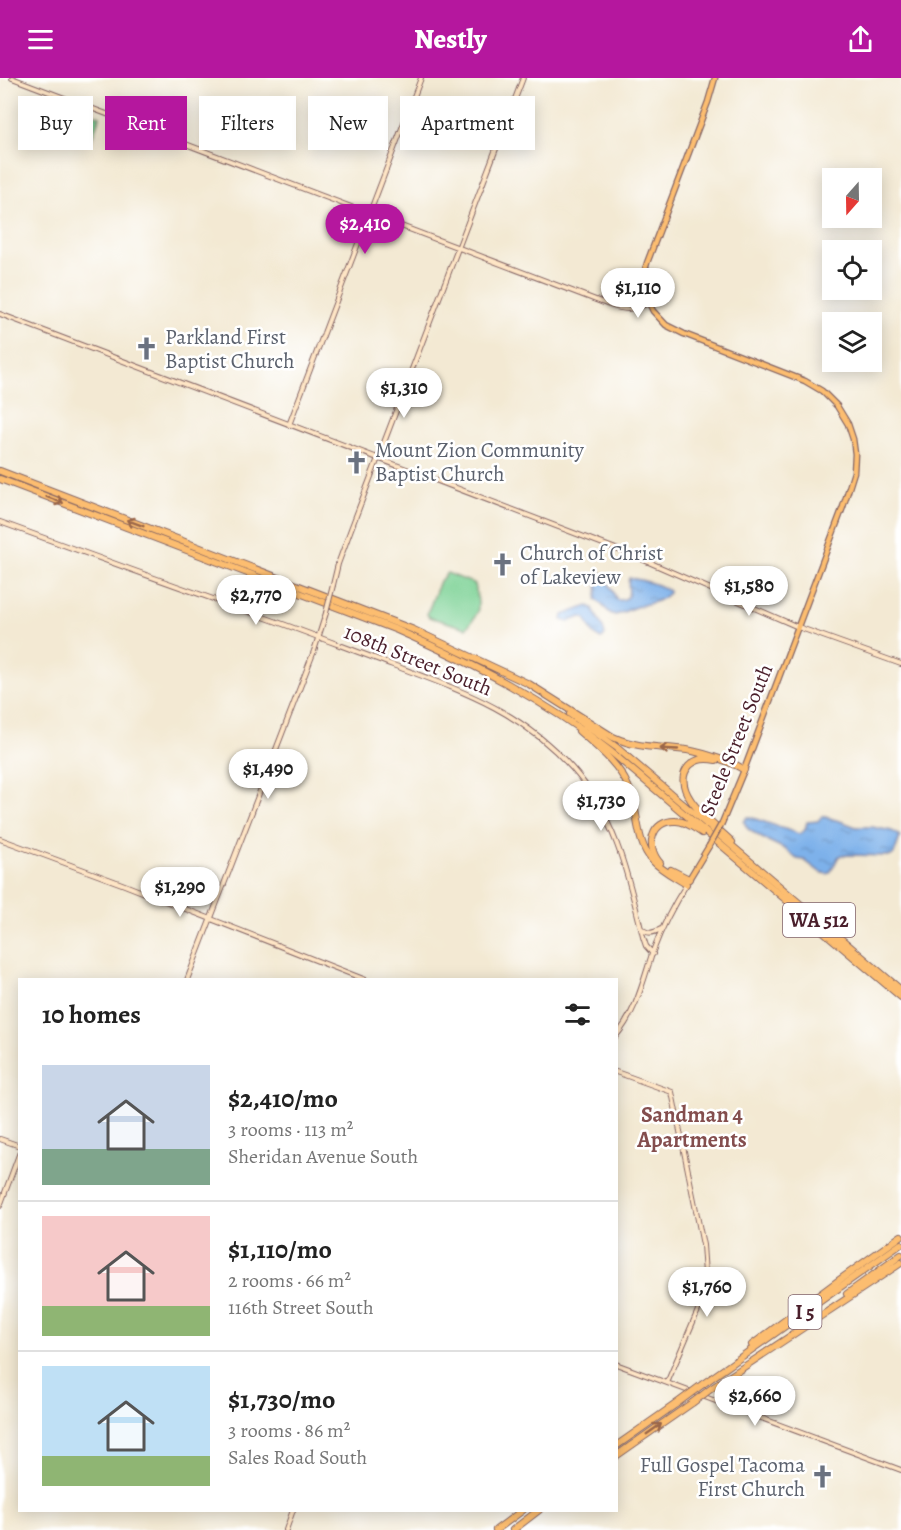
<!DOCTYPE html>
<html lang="en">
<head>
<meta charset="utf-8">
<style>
  :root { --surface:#fff; --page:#f6f6f6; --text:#222; --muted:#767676; --line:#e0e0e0; --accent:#b5179e }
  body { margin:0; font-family:Alegreya,serif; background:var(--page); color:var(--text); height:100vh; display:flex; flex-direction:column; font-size:22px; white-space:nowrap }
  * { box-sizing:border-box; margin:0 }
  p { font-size:20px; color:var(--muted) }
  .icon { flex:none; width:33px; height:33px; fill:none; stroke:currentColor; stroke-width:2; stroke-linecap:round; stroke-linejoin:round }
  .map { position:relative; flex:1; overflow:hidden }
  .sheet { position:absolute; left:18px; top:900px; width:600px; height:534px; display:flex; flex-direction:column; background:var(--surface); border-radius:0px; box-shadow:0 3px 15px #0003 }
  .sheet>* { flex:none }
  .hud { position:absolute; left:18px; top:18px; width:600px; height:54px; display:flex; gap:12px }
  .needle { width:39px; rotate:200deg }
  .controls { position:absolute; left:822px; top:90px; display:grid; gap:12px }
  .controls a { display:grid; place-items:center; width:60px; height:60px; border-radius:0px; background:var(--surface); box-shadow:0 3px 15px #0003; font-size:30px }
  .price { position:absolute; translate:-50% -51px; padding:0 14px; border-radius:21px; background:#fff; color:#222; font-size:20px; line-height:39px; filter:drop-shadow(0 2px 3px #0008) }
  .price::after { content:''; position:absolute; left:50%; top:36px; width:18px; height:14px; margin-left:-9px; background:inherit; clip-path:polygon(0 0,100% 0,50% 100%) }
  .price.current { background:var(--accent); color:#fff }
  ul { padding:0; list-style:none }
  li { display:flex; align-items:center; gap:18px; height:150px; padding:0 24px }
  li+li { border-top:2px solid var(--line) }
  li span { display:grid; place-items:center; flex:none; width:168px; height:120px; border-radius:0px; color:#555 }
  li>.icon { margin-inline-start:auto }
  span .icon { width:72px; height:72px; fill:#fffc; stroke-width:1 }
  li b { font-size:26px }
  h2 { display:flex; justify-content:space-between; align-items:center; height:72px; padding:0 24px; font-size:26px }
  .pill { padding:0 21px; border-radius:0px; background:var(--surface); box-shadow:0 3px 15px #0003; font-size:21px; line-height:54px }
  .pill.current { background:var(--accent); color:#fff }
  header { display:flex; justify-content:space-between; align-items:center; height:78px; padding:0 24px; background:var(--accent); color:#fff; font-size:27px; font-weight:800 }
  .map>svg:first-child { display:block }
</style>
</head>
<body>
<header><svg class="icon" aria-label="menu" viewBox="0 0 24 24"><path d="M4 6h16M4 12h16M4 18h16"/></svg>Nestly<svg class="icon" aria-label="share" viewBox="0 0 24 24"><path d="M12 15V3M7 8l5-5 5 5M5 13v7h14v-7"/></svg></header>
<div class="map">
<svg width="901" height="1452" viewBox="0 0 901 1452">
  <defs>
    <pattern id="park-crowns" width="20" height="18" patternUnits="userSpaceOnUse" patternTransform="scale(1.5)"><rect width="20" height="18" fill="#7dd295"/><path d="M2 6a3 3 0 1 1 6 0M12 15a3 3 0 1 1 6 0" fill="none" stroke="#6eb481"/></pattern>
    <pattern id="water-ripples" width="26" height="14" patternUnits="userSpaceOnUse" patternTransform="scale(1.5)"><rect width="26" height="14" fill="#7db1ea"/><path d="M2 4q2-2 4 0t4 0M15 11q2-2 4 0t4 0" fill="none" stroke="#688fbe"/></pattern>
  </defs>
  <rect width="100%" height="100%" fill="#fff"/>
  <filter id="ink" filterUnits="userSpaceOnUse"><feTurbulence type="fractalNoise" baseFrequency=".0167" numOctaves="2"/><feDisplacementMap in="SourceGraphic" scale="12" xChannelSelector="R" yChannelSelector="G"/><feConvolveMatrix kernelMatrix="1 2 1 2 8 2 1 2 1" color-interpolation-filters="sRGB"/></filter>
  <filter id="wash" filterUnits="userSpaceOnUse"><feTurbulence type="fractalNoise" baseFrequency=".008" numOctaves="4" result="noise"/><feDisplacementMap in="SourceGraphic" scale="24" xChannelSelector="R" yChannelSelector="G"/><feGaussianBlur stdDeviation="1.35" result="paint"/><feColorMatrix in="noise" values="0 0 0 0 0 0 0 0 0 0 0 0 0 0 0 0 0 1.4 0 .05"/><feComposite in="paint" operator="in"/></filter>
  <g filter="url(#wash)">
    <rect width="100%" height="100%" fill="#f3e9d3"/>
    <path fill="#7dd295" stroke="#647860" stroke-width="1.5" d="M447,495L475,506C479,528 482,534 466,550L429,539L427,536L440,503Z"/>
    <path fill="url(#park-crowns)" stroke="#647860" stroke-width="1.5" d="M80,31L100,38L90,65L69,57Z"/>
    <path fill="url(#water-ripples)" stroke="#64688a" stroke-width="1.5" d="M598,494L602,495L605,498L617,522C635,523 626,510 629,500C642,502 657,505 669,513V515C657,527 647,524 633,530C627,532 621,536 615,537L610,535L596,521C599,512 596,504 598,494Z
      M588,528L593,530C596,539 603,546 605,557L603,560L601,561C591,556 590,549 585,540L581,539L568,544L562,542L563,537Z
      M822,738L843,744L856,749H872L892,753L899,757L900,759L894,776L891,778L849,777L839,778L830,795L827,796L820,794L804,782L797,781L785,771L762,760L748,751L744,744L747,739H750L799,756L805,752L807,744L818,743Z"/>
  </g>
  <g filter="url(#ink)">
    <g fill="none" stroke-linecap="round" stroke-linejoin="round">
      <defs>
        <path id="secondary" d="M12,0L609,227C624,232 634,233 648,225
          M0,236L637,479L798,549L901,586
          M289,347L421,0
          M0,444C90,477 179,509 269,541C311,556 352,572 393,587C462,613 520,632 572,690C616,740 628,797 643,859L646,868L653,876
          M333,507L338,486L351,451L523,0
          M0,761L122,806L366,902
          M641,850C648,857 653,855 661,851
          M187,902L314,573L326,535
          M616,958C637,933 643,903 653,873C662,849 672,829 686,807
          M616,994L672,1014L703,1167L705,1196L702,1219L699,1230L667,1305
          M0,1061L20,1068
          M0,1128L20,1074
          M616,1286L901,1392
          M286,1452L293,1432"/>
        <path id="primary" d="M715,0L708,24L647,185L643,199L645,217L653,233L666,247L684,256L805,303L822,313L837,328L848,346L853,361L855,376L854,394L843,429L744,692L722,745
          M689,801L709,768"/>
        <path id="highway" d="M0,393L414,552L529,606L613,659C639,671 660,668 687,672C699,674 711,678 723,682C731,685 738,687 744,692
          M0,401L397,552C472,585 545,622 610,673L901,919
          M570,636L616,669L901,912
          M579,653C597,669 618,685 628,708C639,730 635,764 652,782C661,792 675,799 686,806
          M716,682C706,680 697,680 689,688C667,713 716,748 732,764
          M660,785C645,769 651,742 676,743C686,743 694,750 702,755
          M671,792L689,801
          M847,1216L901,1177
          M752,1267L838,1203L901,1158
          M703,1306L901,1166
          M712,1310L901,1185
          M616,1368L676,1326
          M616,1378L692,1325
          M496,1452L523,1432
          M513,1452L539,1432"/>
      </defs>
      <use href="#secondary" stroke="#856666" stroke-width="6"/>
      <use href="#primary" stroke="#856666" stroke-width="7"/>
      <use href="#highway" stroke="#856666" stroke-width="8"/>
      <use href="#secondary" stroke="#fee5c5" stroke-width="4"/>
      <use href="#primary" stroke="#fcbd6f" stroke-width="4.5"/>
      <use href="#highway" stroke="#fcbd6f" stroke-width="6"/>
      <defs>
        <path id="secondary-bridge" d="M326,535L333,507"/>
        <path id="primary-bridge" d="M709,768L722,745"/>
        <path id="highway-bridge" d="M692,1325L712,1310
          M676,1326L703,1306"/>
      </defs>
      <use href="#secondary-bridge" stroke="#856666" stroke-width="6" stroke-linecap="butt"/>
      <use href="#primary-bridge" stroke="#856666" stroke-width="7" stroke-linecap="butt"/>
      <use href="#highway-bridge" stroke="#856666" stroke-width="8" stroke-linecap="butt"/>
      <use href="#secondary-bridge" stroke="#fee5c5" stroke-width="4"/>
      <use href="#primary-bridge" stroke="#fcbd6f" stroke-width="4.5"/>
      <use href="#highway-bridge" stroke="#fcbd6f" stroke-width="6"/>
    </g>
    <defs><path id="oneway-shaft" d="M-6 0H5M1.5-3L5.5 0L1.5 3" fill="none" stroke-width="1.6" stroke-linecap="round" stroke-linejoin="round" transform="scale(1.5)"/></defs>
    <g stroke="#9a664a">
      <use href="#oneway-shaft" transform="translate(55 422) rotate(21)"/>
      <use href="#oneway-shaft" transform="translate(135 445) rotate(-159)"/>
      <use href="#oneway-shaft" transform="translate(669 671) rotate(-177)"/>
      <use href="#oneway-shaft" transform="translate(654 1351) rotate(-35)"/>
    </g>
  </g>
  <defs>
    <symbol id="church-bare" viewBox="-9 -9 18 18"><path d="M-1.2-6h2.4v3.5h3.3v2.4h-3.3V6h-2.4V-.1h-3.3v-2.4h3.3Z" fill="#6b7280" stroke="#fff" stroke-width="2.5" paint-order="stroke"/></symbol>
  </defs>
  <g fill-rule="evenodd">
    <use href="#church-bare" x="130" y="254" width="33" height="33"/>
    <use href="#church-bare" x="340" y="368" width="33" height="33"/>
    <use href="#church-bare" x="486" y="470" width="33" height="33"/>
    <use href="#church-bare" x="806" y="1382" width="33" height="33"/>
  </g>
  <g text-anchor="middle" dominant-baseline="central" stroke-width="5" stroke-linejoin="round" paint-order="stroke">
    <g fill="#fff" stroke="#80626b" stroke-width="1.5">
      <rect x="783" y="825" width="72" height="34" rx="4.5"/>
      <rect x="788.5" y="1217" width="33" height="34" rx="4.5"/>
    </g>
    <g font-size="20" font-weight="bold" fill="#4a1f2b">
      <text x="819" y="842">WA 512</text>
      <text x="805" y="1234">I 5</text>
    </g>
    <g font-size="21" fill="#5b616d" stroke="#fff" text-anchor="start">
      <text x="165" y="259">Parkland First<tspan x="165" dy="24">Baptist Church</tspan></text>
      <text x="375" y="372">Mount Zion Community<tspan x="375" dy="24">Baptist Church</tspan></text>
      <text x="520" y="475">Church of Christ<tspan x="520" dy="24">of Lakeview</tspan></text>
      <text x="805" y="1387" text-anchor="end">Full Gospel Tacoma<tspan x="805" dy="24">First Church</tspan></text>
    </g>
    <g font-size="21" fill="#4a1f2b" stroke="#fff">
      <text transform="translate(418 582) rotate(22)">108th Street South</text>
      <text transform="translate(736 662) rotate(-68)">Steele Street South</text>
    </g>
    <g font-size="22" font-weight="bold" fill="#844e4e" stroke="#fff">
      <text x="692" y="1037">Sandman 4<tspan x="692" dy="25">Apartments</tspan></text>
    </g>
  </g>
</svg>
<div class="controls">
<a><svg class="needle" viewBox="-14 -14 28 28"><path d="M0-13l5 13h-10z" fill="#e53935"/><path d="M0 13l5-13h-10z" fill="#767676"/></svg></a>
<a><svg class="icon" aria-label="locate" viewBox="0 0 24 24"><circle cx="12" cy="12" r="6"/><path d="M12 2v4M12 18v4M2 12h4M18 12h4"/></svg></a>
<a><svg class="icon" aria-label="layers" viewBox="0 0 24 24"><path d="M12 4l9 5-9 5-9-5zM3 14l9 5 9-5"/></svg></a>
</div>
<b class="price current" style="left:365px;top:177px">$2,410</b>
<b class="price" style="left:638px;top:241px">$1,110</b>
<b class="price" style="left:404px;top:341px">$1,310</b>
<b class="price" style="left:749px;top:539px">$1,580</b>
<b class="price" style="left:256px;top:548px">$2,770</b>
<b class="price" style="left:268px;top:722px">$1,490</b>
<b class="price" style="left:601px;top:754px">$1,730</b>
<b class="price" style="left:180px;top:840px">$1,290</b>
<b class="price" style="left:707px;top:1240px">$1,760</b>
<b class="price" style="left:755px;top:1349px">$2,660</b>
<div class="hud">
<a class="pill">Buy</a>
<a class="pill current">Rent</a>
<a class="pill">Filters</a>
<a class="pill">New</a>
<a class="pill">Apartment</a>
</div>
<section class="sheet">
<h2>10 homes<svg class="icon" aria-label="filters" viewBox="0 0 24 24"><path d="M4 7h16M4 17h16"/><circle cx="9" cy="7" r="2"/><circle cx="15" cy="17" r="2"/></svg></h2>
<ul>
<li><span style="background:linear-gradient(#c9d6e8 70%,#7fa58c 0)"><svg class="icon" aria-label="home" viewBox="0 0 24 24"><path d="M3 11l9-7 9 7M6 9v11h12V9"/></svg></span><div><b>$2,410/mo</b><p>3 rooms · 113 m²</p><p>Sheridan Avenue South</p></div></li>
<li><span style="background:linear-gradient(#f6c9c9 75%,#8fb573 0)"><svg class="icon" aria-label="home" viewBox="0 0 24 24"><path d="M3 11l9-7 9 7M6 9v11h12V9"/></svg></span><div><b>$1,110/mo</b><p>2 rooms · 66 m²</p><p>116th Street South</p></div></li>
<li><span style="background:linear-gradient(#bfe0f5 75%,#8fb573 0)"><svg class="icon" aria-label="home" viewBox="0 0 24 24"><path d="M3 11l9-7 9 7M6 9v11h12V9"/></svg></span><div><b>$1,730/mo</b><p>3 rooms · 86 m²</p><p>Sales Road South</p></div></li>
</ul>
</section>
</div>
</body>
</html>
